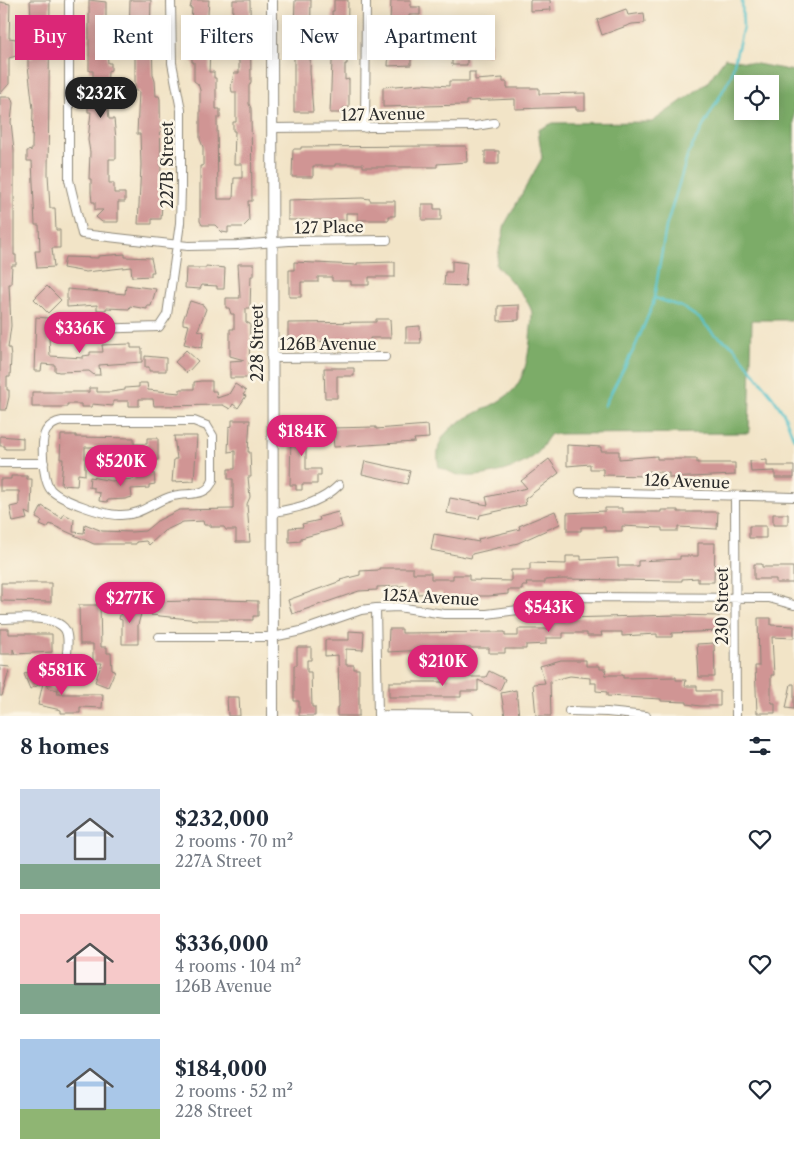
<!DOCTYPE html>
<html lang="en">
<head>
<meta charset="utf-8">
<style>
  :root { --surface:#fff; --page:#f2f2f3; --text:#1f2937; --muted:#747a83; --accent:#db2777 }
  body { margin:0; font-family:"Libre Caslon Text",serif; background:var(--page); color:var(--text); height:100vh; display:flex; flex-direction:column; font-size:19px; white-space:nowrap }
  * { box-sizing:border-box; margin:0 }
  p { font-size:16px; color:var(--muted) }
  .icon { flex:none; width:28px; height:28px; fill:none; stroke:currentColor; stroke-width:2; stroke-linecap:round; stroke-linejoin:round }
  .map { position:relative; height:716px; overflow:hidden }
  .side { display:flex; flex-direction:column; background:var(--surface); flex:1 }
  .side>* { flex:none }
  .hud { position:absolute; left:15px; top:15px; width:500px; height:45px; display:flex; gap:10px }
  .tools { position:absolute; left:734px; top:75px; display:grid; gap:10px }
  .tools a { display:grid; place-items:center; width:45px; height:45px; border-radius:0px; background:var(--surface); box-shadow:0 2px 12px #0003; font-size:25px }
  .price { position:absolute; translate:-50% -42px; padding:0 11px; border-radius:18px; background:var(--accent); color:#fff; font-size:16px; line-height:32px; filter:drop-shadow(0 1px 2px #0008) }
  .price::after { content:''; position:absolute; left:50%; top:30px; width:15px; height:11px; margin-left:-8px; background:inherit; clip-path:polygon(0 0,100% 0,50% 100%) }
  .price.current { background:#222; color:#fff }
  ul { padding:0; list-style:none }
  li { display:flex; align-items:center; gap:15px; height:125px; padding:0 20px }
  li span { display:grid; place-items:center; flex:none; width:140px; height:100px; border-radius:0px; color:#555 }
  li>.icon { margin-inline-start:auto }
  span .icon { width:60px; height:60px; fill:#fffc; stroke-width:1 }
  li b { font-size:21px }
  h2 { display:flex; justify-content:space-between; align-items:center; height:60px; padding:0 20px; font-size:21px }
  .tag { padding:0 18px; border-radius:0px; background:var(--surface); box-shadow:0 2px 12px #0003; font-size:18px; line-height:45px }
  .tag.current { background:var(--accent); color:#fff }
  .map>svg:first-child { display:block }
</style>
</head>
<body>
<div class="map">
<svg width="794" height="716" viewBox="0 0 794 716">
  <rect width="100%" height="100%" fill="#fcf5e5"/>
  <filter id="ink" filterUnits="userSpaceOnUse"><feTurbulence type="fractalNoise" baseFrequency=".02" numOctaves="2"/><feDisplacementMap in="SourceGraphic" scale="10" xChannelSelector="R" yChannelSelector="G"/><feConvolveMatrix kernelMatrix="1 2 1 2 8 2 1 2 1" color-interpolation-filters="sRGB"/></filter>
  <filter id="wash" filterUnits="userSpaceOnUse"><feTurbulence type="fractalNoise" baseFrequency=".0096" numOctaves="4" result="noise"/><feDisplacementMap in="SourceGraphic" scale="20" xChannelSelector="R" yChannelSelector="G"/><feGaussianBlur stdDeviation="1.12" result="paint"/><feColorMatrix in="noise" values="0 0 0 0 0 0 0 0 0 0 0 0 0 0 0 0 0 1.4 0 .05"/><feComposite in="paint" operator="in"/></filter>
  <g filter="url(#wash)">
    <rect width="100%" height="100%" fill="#f2e4c7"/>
    <path fill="#7cac67" stroke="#546c49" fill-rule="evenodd" d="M725,58L794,71V320H752L749,433L551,434C546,439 544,445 540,450C528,467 484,478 465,476C456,476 447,470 439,467C428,417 490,417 515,388C525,375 528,357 530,341C530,332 532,323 532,314C532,302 505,275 496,265L505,224L542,158L538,130L553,123L652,122L707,83ZM742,84H770V111H742Z"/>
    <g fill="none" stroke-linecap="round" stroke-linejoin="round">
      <path stroke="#54c2cb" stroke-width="2.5" d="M655,298L682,307L700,319L714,334L733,346L772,396L784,414L794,439
        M604,406L635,347L653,304L666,227L688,154L731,76L743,27L742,0"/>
    </g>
    <g id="blocks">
      <path fill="#d09594" d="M30,0H50L48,174L50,208H55L56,230H60V248H52L54,267L37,268L35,251H40L39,225H35L32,161H27V151L32,150V145L33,109L28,66V58H33Z
        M89,0L106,2V33L108,63H111V70L108,71L107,101L109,119H114L116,139V159H109V183H114V193H125V202H118V222H102L96,217L103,210H95V202H92L91,193V179H89L90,152L88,140L91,112H88V84H93V71H89Z
        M130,0H151L150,40H152L153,75L155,81L156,96H159L160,99L161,178L159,195H162V204L161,219H152V224H138L141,165L140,134H137L139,91H135V49H125V42H129Z
        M192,0H209L207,28H211L209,72H214V78H216V109H220V118H217L218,199H233L234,178H242V164H234L235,131H233V122H236V92H232L231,86L234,73H239V60H230V51H232L233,0H250L251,82L249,86V104L251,108L252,201H248L249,221L243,227H228V233L222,232L215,225H202L200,221V166H203V147L200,139V90L198,84L194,81V62H192V37L190,33L192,8H190Z
        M295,0H311L310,72L313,112H294V45H299L298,30H294Z
        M334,0H348L347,64H345V80L349,79V108H343V113H330L333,36L332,11H334Z
        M391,0H411V7H420V15H409V32H414V40H406V55H411V65L388,66Z
        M530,0H550L551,10L530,11Z
        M0,2L10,4L9,38L16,39V56L9,58V84L0,94Z
        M626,9L628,15L644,13L645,23L632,24L602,35L597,20Z
        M478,40L491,41L490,55L478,54Z
        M452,57H467V65H452Z
        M469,72H475V80L503,78V82H507V88H539V94L585,93V110H576V107L515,109V99L466,101V105L383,107V87L421,84L449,86V81H469Z
        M0,97H11L13,103L11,122L14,150V255H16V265H12L11,284H9L11,326L8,348H10L11,357L10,377H7V390H9V397L6,410H0Z
        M428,146H466L467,162L437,164V167H363V164H335V166H313V177H292L293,149H301V147Z
        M485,151H499V164H485Z
        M362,198L370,199V201H395V216H389V220H358V213H346V220H288V200Z
        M422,204H434V209H441V220H422Z
        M125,254V257L151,258L154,272H151V276L132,277L131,267L86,272L63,268L65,257L98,258V256Z
        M452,261L467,263L465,286L444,285L445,272H452Z
        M294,262L357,265V263L395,262V277H369V285H351V281H332V277H318V282H301V297H289V270H294Z
        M238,264H254V276H251L250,308H246V322L250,324L249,378H230V361L244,360L230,356V329H234V314H231L229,308H226V298H240Z
        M206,266L225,268L224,289H217V286L202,285L200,289L185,288L186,268H206Z
        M126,285L156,289L151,306H147V309L130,306L129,309L106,308V310H97V305L67,307V289L125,294Z
        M47,286L61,300L48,313L34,299Z
        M190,301L203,305L206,309L198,330L204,332L202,348L184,344L189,325L183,324V320Z
        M519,305V320L498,321V306Z
        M36,317L48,318L50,356L83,358V356L90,355V352H103L102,345L131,344V348H142V362L99,365L100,375H94L89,371L59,372L55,371V365L42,364L41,371H34Z
        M376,319H390L391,338H370V342L288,341V323L376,322Z
        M420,326L421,343H406V327Z
        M186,350L198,361L187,373L175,362Z
        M145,356L166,358V371H149V367H145Z
        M324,368H354V376H337V398H325Z
        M201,381H212V391H216L217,398L229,394L235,384L246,391L243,395L246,396L238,408L233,404L230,409L223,405L154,406L153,399H139V406H129V401H113V406L92,404V407H81V404H67V407H32V392H89V388H97V392H111L125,390V388L139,387V383H147L148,390L180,393V389H194V382Z
        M232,420H250L248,452H250L251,477H248L250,497L247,504L250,542H236V530H226L224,527H211V525H204L203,521L183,522L164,531L149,545L146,541L136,542V544H94L50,524L47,528L40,525L42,521L36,518L42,506L62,518L64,514L74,519L73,532L84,533L85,524L102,531L131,532L145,531L157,521L179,510L233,509V479H228V469H235V451L228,452L229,427L232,426Z
        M297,423H315V429H311V438H306V469H321V475H317V484H302V490H296V485H290L291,430H297Z
        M428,425L429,438L414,439L415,442L334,447L333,437H330V428L376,427V429Z
        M61,435H76V437L134,438V444H147V438H158V460L125,461V458H117V455L99,454V447H85V475L78,474L77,486L61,485L63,459H60Z
        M0,436L23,438V449H5V446H0Z
        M174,436H197L194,481L172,482L174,459H177Z
        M567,445L601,447V451H619V459L657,456V459H697V463H735V475L669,478V473L648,471V476L603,475V469H590V464L567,466Z
        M549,459L559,473L525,499L526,505L480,515L479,519L447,513L450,498L488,505L486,497L527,488L521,481Z
        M767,460V466H794V478H775V471L751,472L750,461Z
        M365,461L410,471L407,484L362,474Z
        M154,473L155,484L149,485V488L131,489L132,497L125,499L108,500L107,502L99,501L100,493L94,492V488L89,487L90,477L112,481L134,479V475Z
        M11,476H27V479H32L31,515L25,512L27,519L13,522L10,507L19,505V491H0V479H11Z
        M605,508H622V512H661V510H678V512H718L717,529L678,527V531H662V528L622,526V531H605V527H581V531H567V513L605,511Z
        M555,511L560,524L518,543L472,554L471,558L431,550L434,534L479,542L478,539L520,529L519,526Z
        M338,512L342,527L301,538V541L289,542V528L303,527L302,524L320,520L319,517Z
        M773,514H788V525H773Z
        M749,526H766V538H749Z
        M698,543H715L714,582H698V578L682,579V581H675L563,579L545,580V583H526L527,586H522V590H508V594L489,596H442V593L417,594V590H404V586L377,587V590L359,591L292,614L288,600L341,581L340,580L360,575V571L379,570V568H413V573H431V579H453V575H469V580L511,581V570H530V563L566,564V556H581V560L618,558V566H638V561L680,559V556H698Z
        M754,564H762V567H793V583H776V579H754Z
        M1,583H51V602L1,601Z
        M190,599L258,601V616H253V620H198L151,615V602L189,601Z
        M123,604L142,610L138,625V644H122V620L119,619Z
        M79,605H100L101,647H107V653H111L112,670L115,671L108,687L95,682L102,663H93V644H80Z
        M677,615L719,616V631L672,633V637H657V634L622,636V632H601L602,636H587V633H563V638H546V644L526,645V649H505V653H489V648H462L463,653L441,655H425V650L388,652L389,629H402V633L505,632V636H518V629H548V621H567V618Z
        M758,618H771V625L794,626V638L772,637L774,675H771V698L772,703H775V713H757L755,666H759Z
        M0,629H9V634H52V652L15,654L13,649V654H0Z
        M349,631L364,632L363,650L346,649V665H354V669H359V716H337V707H339L338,655L325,656V640H349Z
        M714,643L715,677H699L697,644Z
        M297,647H311V660H307V672H311L312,707H315V716H299V701H294V665H297Z
        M561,660H586V666H600V669H606L605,675H623V678L676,677V680H686L685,686H697V691H720V706H700L687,704V702L661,701V699L607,696V692L596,691V683H590V678L570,676L550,681L551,716H536L533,684L545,683L540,666Z
        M0,666L10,667L2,696H0Z
        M39,667L49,688L58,690L57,694H103L102,708L80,707V713H61V710L38,705L43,683L30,689L24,674Z
        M489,671L505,679L500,690L478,680V691H461V697H389V682H446V677H486Z
        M791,684H794V709L786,708Z
        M516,690L519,716H505L501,693Z
        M227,697H239L240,716H228Z"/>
    </g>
  </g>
  <g filter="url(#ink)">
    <use href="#blocks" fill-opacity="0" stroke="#8e8879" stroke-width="1"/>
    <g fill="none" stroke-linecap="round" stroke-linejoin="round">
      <defs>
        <path id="minor" d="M69,0V180L82,234L188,246L237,245L289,241L387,240
          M272,128L476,126L494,123
          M365,128L366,0
          M76,332L90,329L159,327L167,315L180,223L181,189V110L172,63L171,0
          M271,358L385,357
          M194,421L207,426L213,436V480C207,498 188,492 173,496C154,501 141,516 119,515C104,515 62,501 51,490C43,481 40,441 46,431C50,425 56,422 62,421Z
          M0,463H44
          M580,492L794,497
          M735,496L736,716
          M273,512C297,509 322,502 339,485
          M376,608L378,715L469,716
          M0,619C17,619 64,613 67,635C69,645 66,657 66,667
          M159,637H273L301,631L361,610L376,608L398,607L444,614H487L518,610L556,599L583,597L769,598L794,605
          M569,711L607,712L646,716"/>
        <path id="tertiary" d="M272,0L273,716"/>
      </defs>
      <use href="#minor" stroke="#8e8879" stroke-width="10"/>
      <use href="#tertiary" stroke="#8e8879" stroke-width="12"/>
      <use href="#minor" stroke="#fff" stroke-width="8"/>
      <use href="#tertiary" stroke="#fff" stroke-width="10"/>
    </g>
  </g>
  <g text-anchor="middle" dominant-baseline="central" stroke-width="5" stroke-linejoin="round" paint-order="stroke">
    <g font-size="16" fill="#2b2b2b" stroke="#fcf5e5">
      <text transform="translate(383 114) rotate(-1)">127 Avenue</text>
      <text transform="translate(167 165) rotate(-90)">227B Street</text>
      <text transform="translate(329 227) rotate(-1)">127 Place</text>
      <text transform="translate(257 343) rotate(-90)">228 Street</text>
      <text x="328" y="344">126B Avenue</text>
      <text transform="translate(687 481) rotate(2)">126 Avenue</text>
      <text transform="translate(431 597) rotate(3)">125A Avenue</text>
      <text transform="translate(722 606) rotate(-90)">230 Street</text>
    </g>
  </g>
</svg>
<div class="tools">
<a><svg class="icon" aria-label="locate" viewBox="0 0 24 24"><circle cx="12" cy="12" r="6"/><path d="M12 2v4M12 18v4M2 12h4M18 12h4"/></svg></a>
</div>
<b class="price current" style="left:101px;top:119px">$232K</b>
<b class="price" style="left:80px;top:354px">$336K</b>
<b class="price" style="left:302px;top:457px">$184K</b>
<b class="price" style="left:121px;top:487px">$520K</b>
<b class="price" style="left:130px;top:624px">$277K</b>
<b class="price" style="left:549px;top:633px">$543K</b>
<b class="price" style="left:443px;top:687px">$210K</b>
<b class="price" style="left:62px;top:696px">$581K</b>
<div class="hud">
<a class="tag current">Buy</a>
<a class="tag">Rent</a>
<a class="tag">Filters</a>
<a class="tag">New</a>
<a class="tag">Apartment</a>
</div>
</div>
<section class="side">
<h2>8 homes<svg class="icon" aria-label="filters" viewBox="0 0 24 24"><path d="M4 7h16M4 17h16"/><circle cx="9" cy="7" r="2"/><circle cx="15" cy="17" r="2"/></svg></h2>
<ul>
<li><span style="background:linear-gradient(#c9d6e8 75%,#7fa58c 0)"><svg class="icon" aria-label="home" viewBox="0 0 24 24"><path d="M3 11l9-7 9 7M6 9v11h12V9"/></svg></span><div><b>$232,000</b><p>2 rooms · 70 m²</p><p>227A Street</p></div><svg class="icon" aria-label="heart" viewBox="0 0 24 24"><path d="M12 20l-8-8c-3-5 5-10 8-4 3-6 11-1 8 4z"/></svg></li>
<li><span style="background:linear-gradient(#f6c9c9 70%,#7fa58c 0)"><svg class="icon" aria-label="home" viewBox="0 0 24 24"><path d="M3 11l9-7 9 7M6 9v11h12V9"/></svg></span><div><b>$336,000</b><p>4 rooms · 104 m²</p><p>126B Avenue</p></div><svg class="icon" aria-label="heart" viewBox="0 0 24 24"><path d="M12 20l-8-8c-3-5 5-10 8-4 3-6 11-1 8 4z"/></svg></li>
<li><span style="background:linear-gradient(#a9c7e8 70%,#8fb573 0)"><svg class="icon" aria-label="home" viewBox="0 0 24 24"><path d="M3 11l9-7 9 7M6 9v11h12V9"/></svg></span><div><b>$184,000</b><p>2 rooms · 52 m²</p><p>228 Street</p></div><svg class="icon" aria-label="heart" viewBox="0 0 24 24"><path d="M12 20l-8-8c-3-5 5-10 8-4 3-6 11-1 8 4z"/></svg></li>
</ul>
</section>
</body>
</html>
